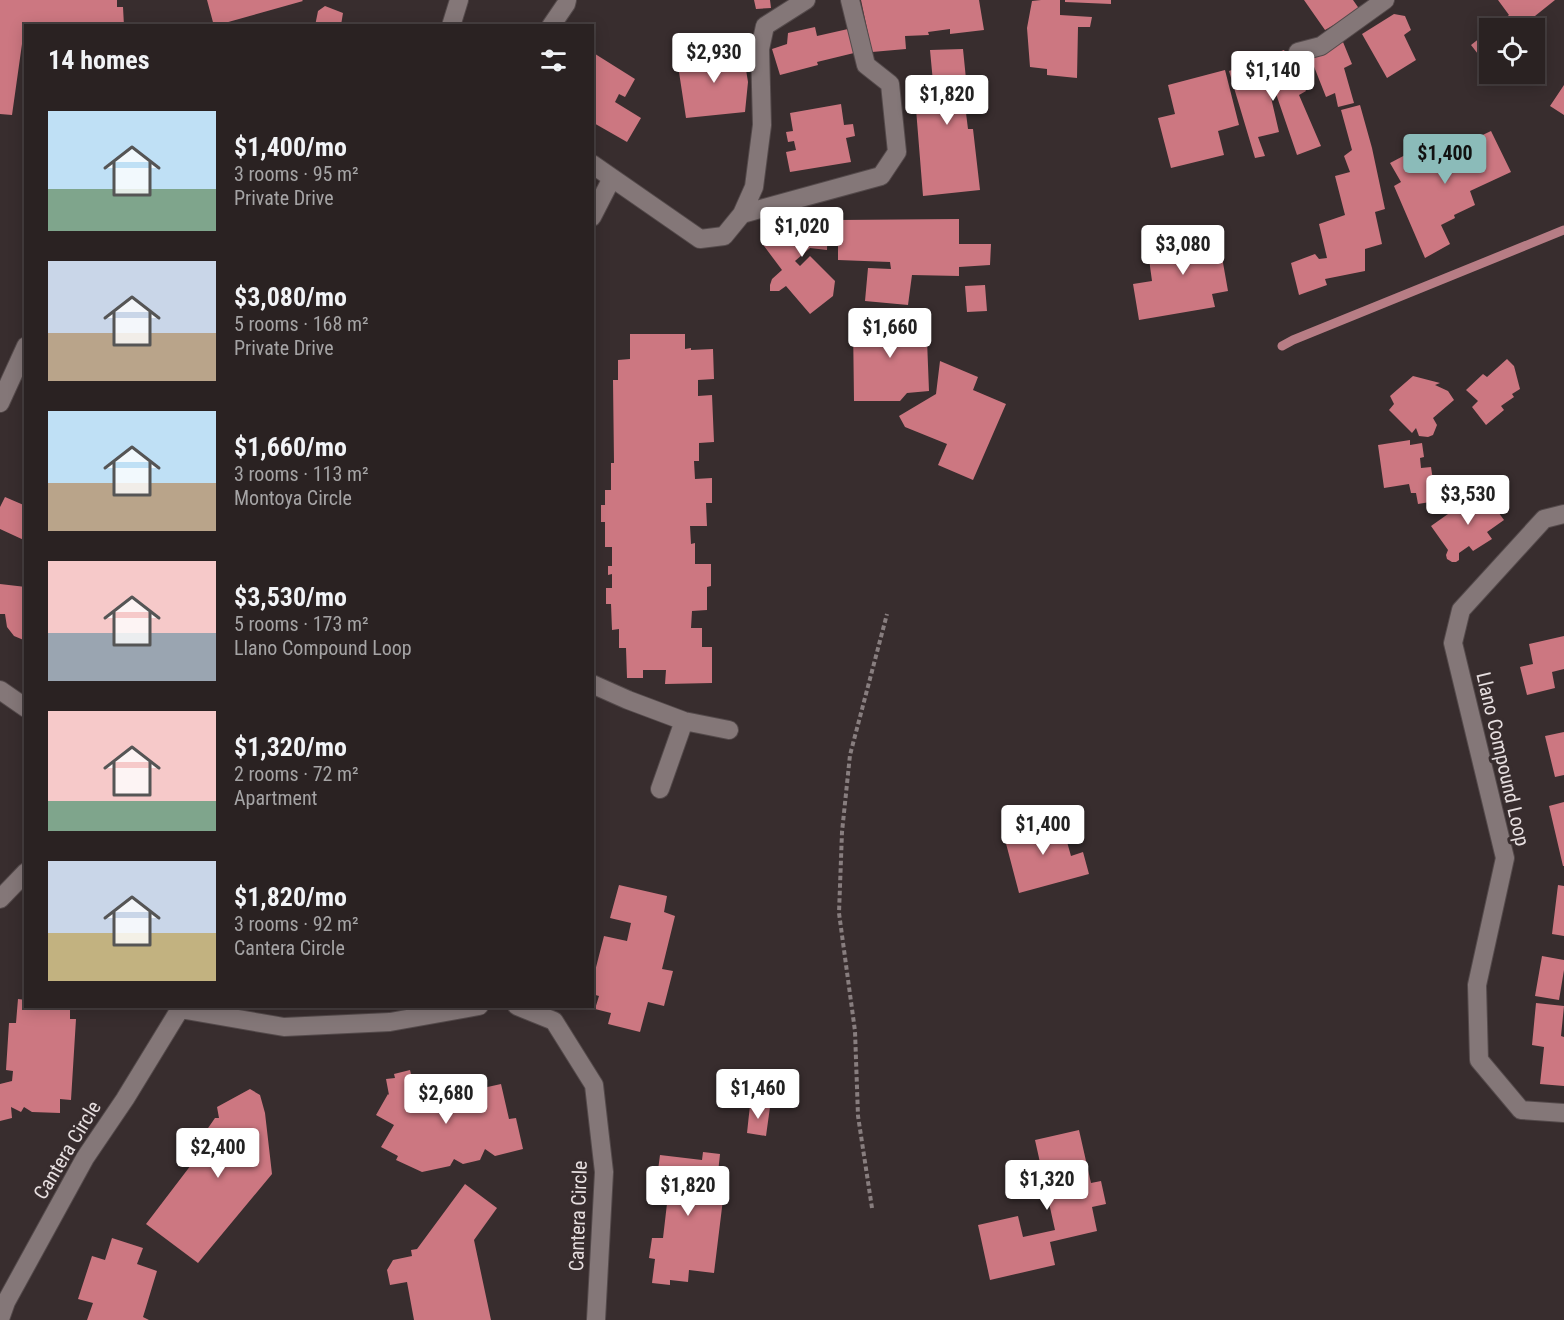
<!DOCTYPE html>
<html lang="en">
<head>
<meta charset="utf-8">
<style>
  :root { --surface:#2a2222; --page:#322a2a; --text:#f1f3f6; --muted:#a5a4a5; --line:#463f40; --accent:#8bbbb9 }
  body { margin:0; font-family:"Roboto Condensed",sans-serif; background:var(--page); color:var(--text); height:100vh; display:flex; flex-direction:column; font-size:22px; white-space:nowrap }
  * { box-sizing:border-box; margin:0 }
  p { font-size:20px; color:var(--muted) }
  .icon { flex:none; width:33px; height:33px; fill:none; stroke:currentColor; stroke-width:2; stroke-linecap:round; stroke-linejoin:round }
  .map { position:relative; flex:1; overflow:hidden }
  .panel { position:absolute; left:24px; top:24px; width:570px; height:984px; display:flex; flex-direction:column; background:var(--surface); border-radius:0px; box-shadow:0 3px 15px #0003,0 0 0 2px var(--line) }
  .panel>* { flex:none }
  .tools { position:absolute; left:1479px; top:18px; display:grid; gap:12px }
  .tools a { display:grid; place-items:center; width:66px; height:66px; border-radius:0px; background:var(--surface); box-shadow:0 3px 15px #0003,0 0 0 2px var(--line); font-size:30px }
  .price { position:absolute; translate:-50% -51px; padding:0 14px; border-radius:6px; background:#fff; color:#222; font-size:20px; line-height:39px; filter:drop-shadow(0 2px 3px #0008) }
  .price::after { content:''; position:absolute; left:50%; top:36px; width:18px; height:14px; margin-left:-9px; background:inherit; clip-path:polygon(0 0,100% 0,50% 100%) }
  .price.current { background:var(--accent); color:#111 }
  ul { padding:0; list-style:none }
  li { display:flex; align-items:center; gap:18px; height:150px; padding:0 24px }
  li span { display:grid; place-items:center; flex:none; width:168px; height:120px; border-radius:0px; color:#555 }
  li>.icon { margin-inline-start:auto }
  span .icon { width:72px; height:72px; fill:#fffc; stroke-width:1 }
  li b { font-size:26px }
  h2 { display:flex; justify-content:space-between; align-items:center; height:72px; padding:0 24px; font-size:26px }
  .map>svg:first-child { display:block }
</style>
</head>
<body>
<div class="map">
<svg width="1564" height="1320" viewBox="0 0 1564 1320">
  <rect width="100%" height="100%" fill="#382d2e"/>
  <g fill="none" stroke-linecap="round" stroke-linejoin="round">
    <path stroke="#b77d85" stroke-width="9" d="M1282,346L1293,340L1564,230"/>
  </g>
  <path fill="#cc7781" d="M0,0H117V7H123L124,26H26V44H22L12,115L0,114Z
    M207,0H302L303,1L214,26Z
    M754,0H770L771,8L756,9Z
    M861,0H979L984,30L950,34V29L928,32L929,35L905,36L906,49L872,52Z
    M1041,0H1060V15L1092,17L1090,27H1078L1077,78L1047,75V69L1030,67L1027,28L1032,1Z
    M1065,0H1111V4L1065,2Z
    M1304,0H1353L1360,10L1325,30Z
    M1498,0H1555L1530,20L1536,28H1492L1509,15Z
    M325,6L343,13L341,25L315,26L318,11Z
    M1394,14L1405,16L1411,30L1404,35L1416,60L1387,78L1362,34Z
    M815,27L817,36L848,29L854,53L817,62L818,65L780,75L772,49L787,44L788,33Z
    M1490,30V66L1488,67L1471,45Z
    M1343,42L1352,64L1344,68L1354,103L1338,107L1335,93L1326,97L1311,59Z
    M963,49L966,79L979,77L981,104L965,105L968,129H973L980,190L923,196L914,84L933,82L930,50Z
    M1284,50L1306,91L1299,95L1321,146L1297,155L1274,88L1269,89L1279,132L1258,137L1265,156L1255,158L1229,71Z
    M743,51L748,82L745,112L686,118L677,59Z
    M592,52L635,79L625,97L619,94L615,102L641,118L627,142L592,122Z
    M1225,70L1239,125L1218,131L1224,155L1171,168L1158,118L1175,114L1168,85Z
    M1564,85V115L1550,106Z
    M841,104L844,125L853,124L855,136L846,138L851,162L790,172L786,152L796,150L794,141L788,142L786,132L793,131L790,113Z
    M1360,105L1372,148L1385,209L1375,212L1382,244L1365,249V271L1325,279L1327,285L1299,295L1291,263L1315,254L1319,259L1327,258L1319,224L1345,215L1335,176L1350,172L1344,156L1352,150L1341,110Z
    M1491,131L1511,172L1470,191L1475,205L1454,215L1455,218L1441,225L1450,244L1425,258L1394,186L1401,182L1390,163L1430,142L1433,149L1443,143L1447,152Z
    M811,207L827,208L826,217L828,219L827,250L810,248L795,261L800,266L810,256L835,281L833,296L810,314L786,286L779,291H770V285L772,279L782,270L761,242L795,211L811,213Z
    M959,219V244H991L990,265L959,267V276L912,275L908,305L865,301L868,268L891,269L890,262L838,260V220Z
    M1217,229L1228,291L1212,294L1215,307L1139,320L1133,284L1152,281L1149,259L1158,258L1155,240Z
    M985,285L987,311L967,312L965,286Z
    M907,313L926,314L929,391L907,393L900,401H854L853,323L908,320Z
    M630,334H685V349L691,348V350L713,349L714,379L698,380V396L712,395L714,442L699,443V461H694L695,479L712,478V503H706L707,526H690L691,544L695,543V564H711V586L707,587V610L692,611L691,628H702V647H712V683L665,684L666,670H643V678H627L626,648H619V629L612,630L611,604H606V588H612V574L608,575V566H612V547H605V522H601V505H605V490H611V463H614L613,380H618V360L630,359Z
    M1507,359L1514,366L1520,389L1512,394L1514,397L1501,406L1504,410L1486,425L1472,407L1478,401L1466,390L1483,374L1487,377Z
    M940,361L978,377L973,390L1006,404L973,480L938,465L947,444L905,427L899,416L936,394Z
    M1413,376L1440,383L1435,385L1448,391L1454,400L1433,418L1437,425L1433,435L1428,437L1419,436L1416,428L1412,433L1389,410L1394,404L1390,396Z
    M1410,440V445L1422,443L1424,457L1420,458L1421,468L1431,467L1436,501L1418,504L1416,493H1411L1409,484L1384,488L1378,445Z
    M1482,490L1504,520L1487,532L1492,539L1473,551L1469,546L1459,553V560L1456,562H1452L1447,559L1446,555L1448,550L1431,526Z
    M5,497L26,506V541L0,529V507Z
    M0,584L26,587V641L14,636L7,627L5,614H0Z
    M1564,636V669L1552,672L1555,688L1527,695L1520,667L1533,664L1529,644Z
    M1564,732V775L1555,777L1545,736Z
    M1564,802V866H1563L1549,806Z
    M1060,817L1071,856L1083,852L1089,874L1019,893L1003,832Z
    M619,885L667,896L664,912L675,916L662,969L673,971L664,1006L648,1002L640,1032L608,1024L611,1013L595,1009L599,996L592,994V983L604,936L627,941L631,923L610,918Z
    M1558,885L1564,886V936L1552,934Z
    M1542,956L1564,960V970L1559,1000L1535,996Z
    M18,999L26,1000V1006H70V1019H76L71,1100L60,1099V1113L32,1112L24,1107L21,1112L11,1107L12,1118L0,1121V1084L12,1081L13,1071L6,1070L9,1023H16Z
    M1536,1003L1564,1006L1561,1036L1564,1037V1086L1540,1084L1544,1047L1532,1045Z
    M410,1070L413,1082L415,1081L419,1095L446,1088L447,1096L501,1084L509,1119L516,1118L523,1149L495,1156L485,1149L480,1160L463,1164L454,1159L450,1166L422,1172L396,1160L398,1156L381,1147L394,1125L376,1115L388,1094L389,1095L386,1079L395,1078L394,1074Z
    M250,1089L260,1095L265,1113L272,1174L198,1263L146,1224L207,1144L206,1131L215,1118H219L217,1107Z
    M750,1105L770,1107L766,1136L747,1133Z
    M1079,1130L1091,1183L1101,1181L1106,1204L1092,1207L1097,1231L1050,1242L1055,1265L990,1280L978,1225L1018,1216L1023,1237L1055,1230L1035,1140Z
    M703,1152L720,1154L717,1182L725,1183L714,1273L689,1270L688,1282L670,1280V1285L652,1283L655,1259L649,1258L652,1238H663L668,1195L655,1193L660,1155L702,1160Z
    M465,1184L497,1208L474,1240L491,1320H414L407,1282L390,1285L387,1270L393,1260L412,1256L411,1250L417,1249Z
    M112,1238L143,1248L137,1264L157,1271L143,1317L149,1320H87L93,1303L78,1299L92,1256L105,1260Z"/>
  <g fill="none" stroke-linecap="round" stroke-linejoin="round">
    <defs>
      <path id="minor" d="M451,26L459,0
        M551,26L566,4L567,0
        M1298,52L1321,46L1385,0
        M592,164L700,239L724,236L742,214L754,187L762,125L760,49L765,26L806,0
        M742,214L881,176L897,152L890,84L866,65L850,0
        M592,217L612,178
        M0,403L26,346
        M1564,514L1544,519L1461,610L1453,643L1505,858L1477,985L1479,1060L1521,1110L1564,1113
        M592,684L628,700L684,721L729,730
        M0,690L26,708
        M660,789L684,721
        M0,899L26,872
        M517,1006L554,1021L594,1085L604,1172L596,1320
        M0,1319L6,1302L85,1158L125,1099L180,1009L284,1027L390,1022L479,1006"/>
    </defs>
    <use href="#minor" stroke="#544a4b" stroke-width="20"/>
    <path stroke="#887e7f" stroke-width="4" stroke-dasharray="4.5 3" stroke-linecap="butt" d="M872,1208L858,1116L855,1031L839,913L842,832L850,755L887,614"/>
    <use href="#minor" stroke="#847778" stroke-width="18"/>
  </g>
  <g text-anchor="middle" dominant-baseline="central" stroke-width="6" stroke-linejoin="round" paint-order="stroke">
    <g font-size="20" fill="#e7dfe0" stroke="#382d2e">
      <text transform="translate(1503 759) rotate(77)">Llano Compound Loop</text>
      <text transform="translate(67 1150) rotate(-59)">Cantera Circle</text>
      <text transform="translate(578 1216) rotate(-88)">Cantera Circle</text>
    </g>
  </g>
</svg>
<div class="tools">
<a><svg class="icon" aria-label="locate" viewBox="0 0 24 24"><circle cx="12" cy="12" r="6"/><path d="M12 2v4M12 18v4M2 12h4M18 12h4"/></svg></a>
</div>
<b class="price" style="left:714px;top:84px">$2,930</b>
<b class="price" style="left:1273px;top:102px">$1,140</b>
<b class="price" style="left:947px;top:126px">$1,820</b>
<b class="price current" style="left:1445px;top:185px">$1,400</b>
<b class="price" style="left:802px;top:258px">$1,020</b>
<b class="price" style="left:1183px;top:276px">$3,080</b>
<b class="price" style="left:890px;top:359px">$1,660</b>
<b class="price" style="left:1468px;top:526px">$3,530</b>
<b class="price" style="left:1043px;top:856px">$1,400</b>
<b class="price" style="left:758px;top:1120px">$1,460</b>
<b class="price" style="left:446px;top:1125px">$2,680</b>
<b class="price" style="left:218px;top:1179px">$2,400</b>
<b class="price" style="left:1047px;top:1211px">$1,320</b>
<b class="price" style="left:688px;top:1217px">$1,820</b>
<section class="panel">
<h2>14 homes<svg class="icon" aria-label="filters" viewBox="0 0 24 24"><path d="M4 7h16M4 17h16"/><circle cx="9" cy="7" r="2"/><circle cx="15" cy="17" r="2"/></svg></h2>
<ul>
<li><span style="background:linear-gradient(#bfe0f5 65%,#7fa58c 0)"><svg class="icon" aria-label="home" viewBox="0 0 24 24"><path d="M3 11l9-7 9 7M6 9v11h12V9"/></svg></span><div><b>$1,400/mo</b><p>3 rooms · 95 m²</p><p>Private Drive</p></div></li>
<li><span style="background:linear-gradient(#c9d6e8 60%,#b9a48a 0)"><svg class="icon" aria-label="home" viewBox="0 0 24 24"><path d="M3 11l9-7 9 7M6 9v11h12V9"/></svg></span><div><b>$3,080/mo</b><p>5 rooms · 168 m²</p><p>Private Drive</p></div></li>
<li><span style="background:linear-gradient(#bfe0f5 60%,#b9a48a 0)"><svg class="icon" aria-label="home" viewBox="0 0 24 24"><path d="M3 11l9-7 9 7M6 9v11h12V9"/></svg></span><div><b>$1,660/mo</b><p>3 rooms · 113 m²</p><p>Montoya Circle</p></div></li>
<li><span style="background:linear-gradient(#f6c9c9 60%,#9aa5b1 0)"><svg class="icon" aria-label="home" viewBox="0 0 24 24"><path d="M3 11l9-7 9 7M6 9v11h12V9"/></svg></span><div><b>$3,530/mo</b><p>5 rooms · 173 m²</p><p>Llano Compound Loop</p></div></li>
<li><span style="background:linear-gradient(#f6c9c9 75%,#7fa58c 0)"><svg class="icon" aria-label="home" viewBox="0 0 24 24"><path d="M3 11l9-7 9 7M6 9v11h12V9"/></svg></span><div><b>$1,320/mo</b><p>2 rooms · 72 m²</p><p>Apartment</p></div></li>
<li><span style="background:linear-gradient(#c9d6e8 60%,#c2b280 0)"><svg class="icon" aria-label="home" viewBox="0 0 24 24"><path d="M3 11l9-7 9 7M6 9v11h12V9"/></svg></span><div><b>$1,820/mo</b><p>3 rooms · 92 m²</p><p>Cantera Circle</p></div></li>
</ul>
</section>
</div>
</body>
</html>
